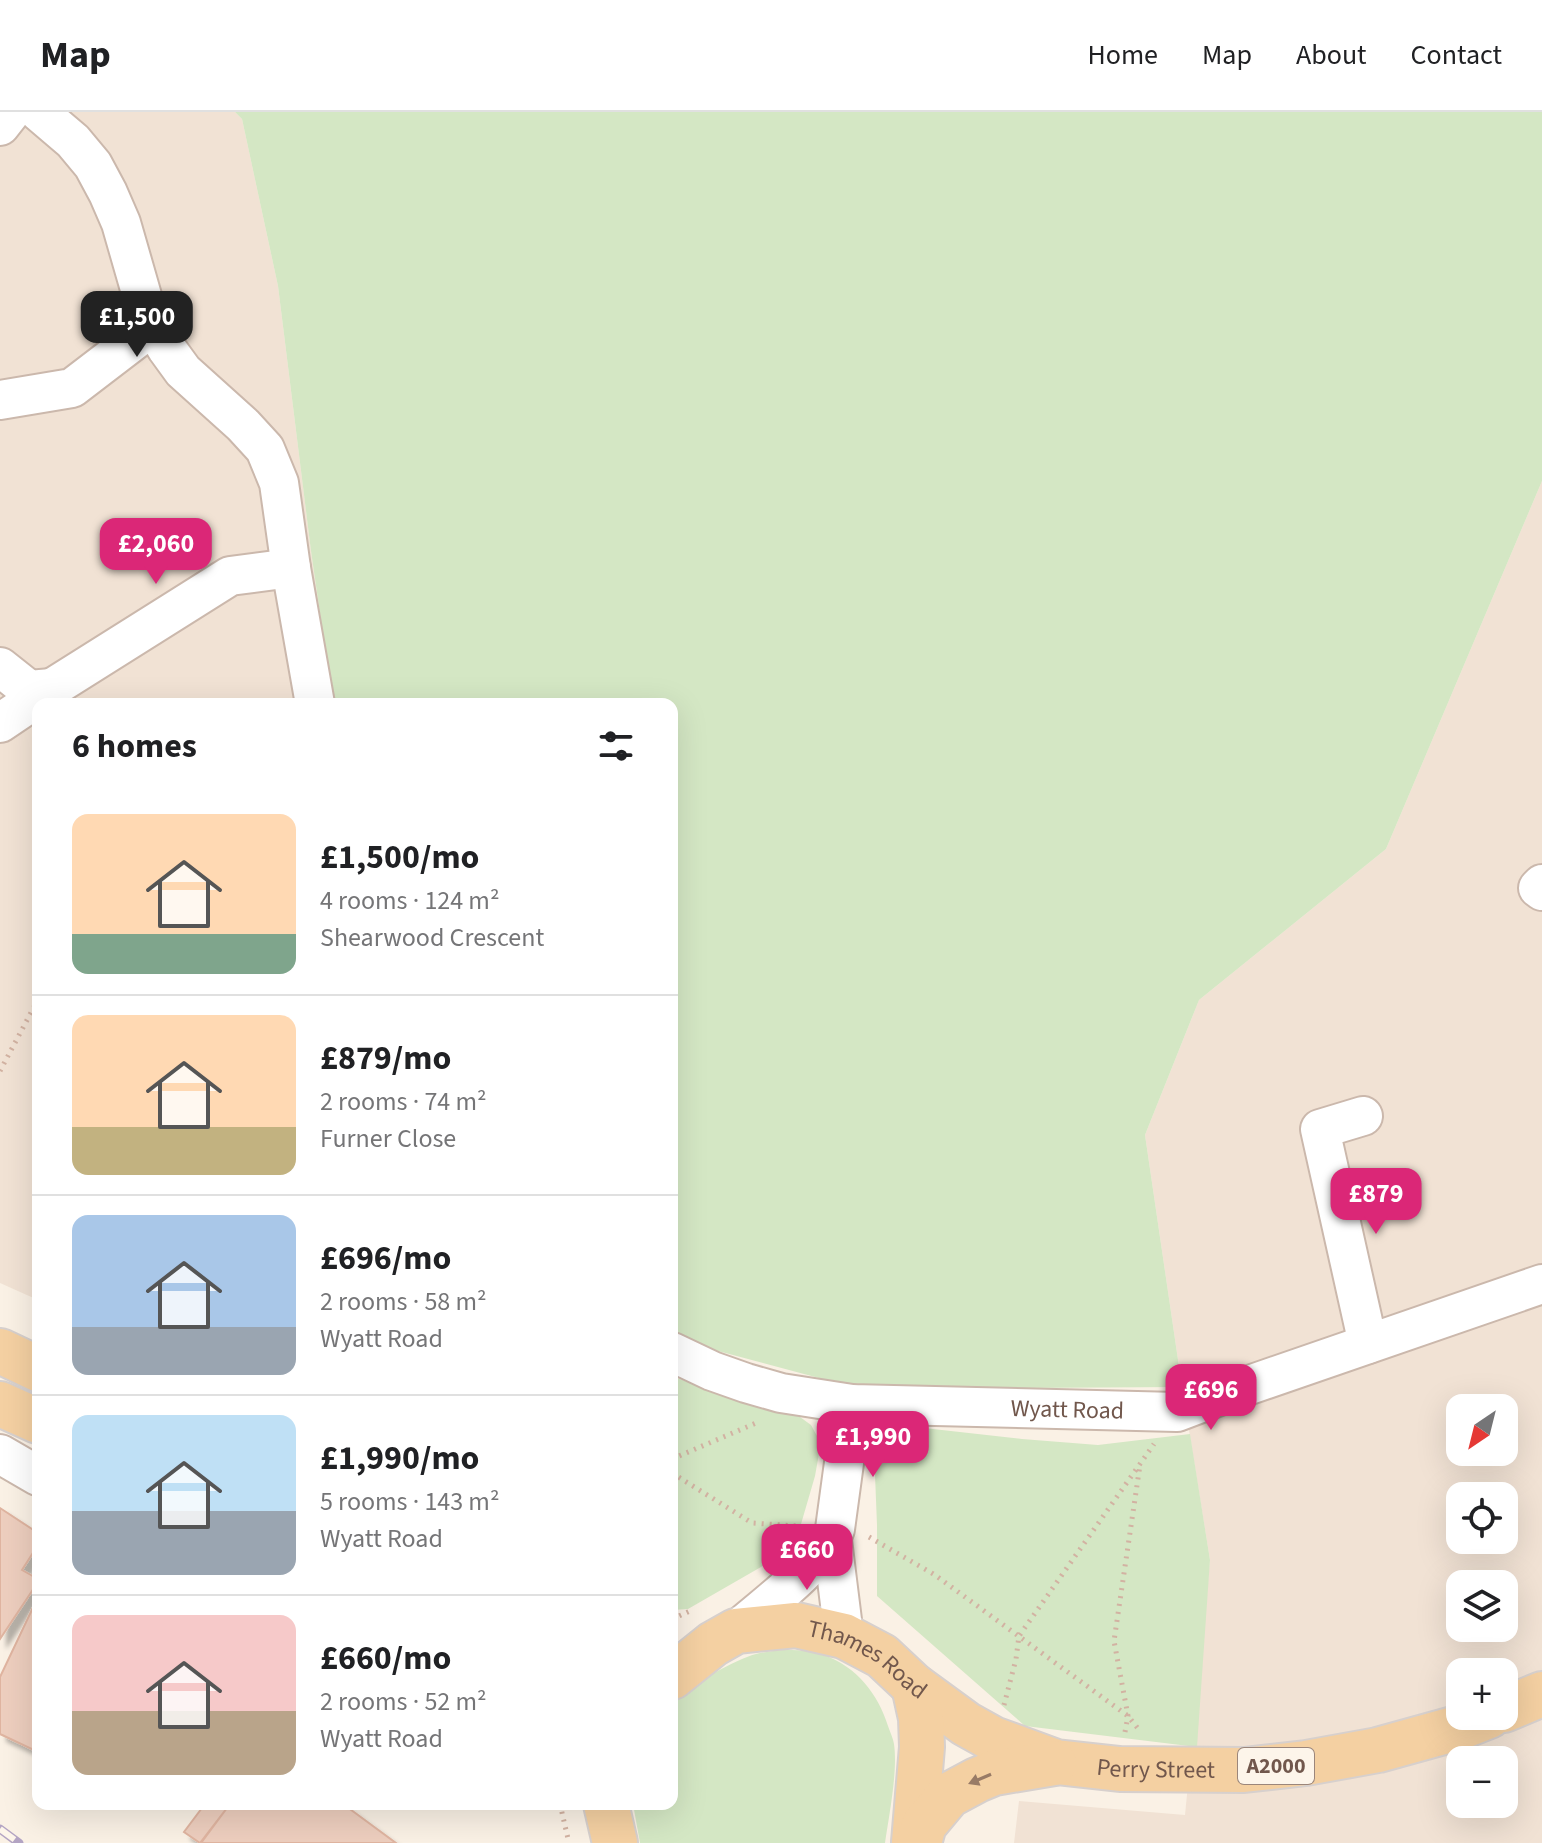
<!DOCTYPE html>
<html lang="en">
<head>
<meta charset="utf-8">
<style>
  :root { --surface:#fff; --page:#f6f6f6; --text:#202124; --muted:#757577; --line:#e0e0e0; --accent:#db2777 }
  body { margin:0; font-family:"Source Sans 3",sans-serif; background:var(--page); color:var(--text); height:100vh; display:flex; flex-direction:column; font-size:30px; white-space:nowrap }
  * { box-sizing:border-box; margin:0 }
  p { font-size:26px; color:var(--muted) }
  .icon { flex:none; width:44px; height:44px; fill:none; stroke:currentColor; stroke-width:2; stroke-linecap:round; stroke-linejoin:round }
  .map { position:relative; flex:1; overflow:hidden }
  .sheet { position:absolute; left:32px; top:586px; width:646px; height:1112px; display:flex; flex-direction:column; background:var(--surface); border-radius:16px; box-shadow:0 8px 32px #0002 }
  .sheet>* { flex:none }
  .needle { width:52px; rotate:215deg }
  .buttons { position:absolute; left:1446px; top:1282px; display:grid; gap:16px }
  .buttons a { display:grid; place-items:center; width:72px; height:72px; border-radius:16px; background:var(--surface); box-shadow:0 8px 32px #0002; font-size:40px }
  .price { position:absolute; translate:-50% -68px; padding:0 18px; border-radius:16px; background:var(--accent); color:#fff; font-size:26px; line-height:52px; filter:drop-shadow(0 2px 4px #0008) }
  .price::after { content:''; position:absolute; left:50%; top:48px; width:24px; height:18px; margin-left:-12px; background:inherit; clip-path:polygon(0 0,100% 0,50% 100%) }
  .price.active { background:#222; color:#fff }
  ul { padding:0; list-style:none }
  li { display:flex; align-items:center; gap:24px; height:200px; padding:0 40px }
  li+li { border-top:2px solid var(--line) }
  li span { display:grid; place-items:center; flex:none; width:224px; height:160px; border-radius:16px; color:#555 }
  li>.icon { margin-inline-start:auto }
  span .icon { width:96px; height:96px; fill:#fffc; stroke-width:1 }
  li b { font-size:34px }
  h2 { display:flex; justify-content:space-between; align-items:center; height:96px; padding:0 40px; font-size:34px }
  header { display:flex; align-items:center; gap:48px; box-sizing:border-box; height:112px; padding:0 40px; background:var(--surface); border-bottom:2px solid var(--line) }
  header strong { font-size:38px }
  nav { display:flex; gap:44px; margin-inline-start:auto; font-size:28px }
  .map>svg:first-child { display:block }
</style>
</head>
<body>
<header>
<strong>Map</strong>
<nav><a>Home</a><a>Map</a><a>About</a><a>Contact</a></nav>
</header>
<div class="map">
<svg width="1542" height="1731" viewBox="0 0 1542 1731">
  <defs>
    <filter id="shadow"><feDropShadow dx="7" dy="7" stdDeviation="2" flood-color="#0004"/></filter>
  </defs>
  <rect width="100%" height="100%" fill="#faf1e5"/>
  <path fill="#f1e2d4" fill-rule="evenodd" d="M0,0H235L242,7L278,174L311,439L333,592H38V1188L0,1171Z
    M1542,369V1731H1014L1019,1689L1185,1703L1210,1448L1182,1275L1145,1023L1199,888L1386,737ZM1460,1296H1504V1340H1460ZM1460,1384H1504V1428H1460ZM1460,1472H1504V1516H1460ZM1460,1560H1504V1604H1460ZM1460,1648H1504V1692H1460Z"/>
  <path fill="#d4e7c4" d="M235,0H1542V369L1386,737L1199,888L1145,1023L1182,1275L860,1277L703,1235L672,1218V592H333L311,439L278,174L242,7Z
    M672,1264L731,1287L800,1305L811,1313L817,1324L820,1336L815,1364L799,1419L788,1435L761,1455L688,1497L672,1498Z
    M906,1314L1022,1327L1098,1333L1190,1322L1210,1448L1197,1635L1025,1614L877,1484V1413L874,1338Z
    M781,1538C796,1538 811,1538 824,1543C857,1555 878,1582 888,1614C890,1620 893,1626 894,1632C898,1659 889,1703 885,1731H640L633,1692H672V1589C685,1576 738,1546 756,1542C764,1540 773,1539 781,1538Z"/>
  <path fill="#edcebe" stroke="#dfb4a0" stroke-width="2" filter="url(#shadow)" d="M0,1396L38,1421V1433L22,1458L38,1467V1470L0,1527Z
    M38,1485V1640L0,1622V1565Z
    M205,1692H230L200,1731L184,1720Z
    M230,1692H343L396,1731H201Z"/>
  <g fill="none" stroke-linecap="round" stroke-linejoin="round">
    <defs>
      <g id="minor">
        <path d="M39,0L73,29L93,53L108,81L121,111L144,191L153,214L167,237L183,259L243,313L265,337L279,371L291,456L315,592"/>
        <path d="M0,14L11,0"/>
        <path d="M0,288L72,276L153,214"/>
        <path d="M0,555L29,578L52,576"/>
        <path d="M0,611L52,576L230,464L291,456"/>
        <path d="M1542,772L1538,776L1542,779"/>
        <path d="M1363,1004L1320,1017L1368,1232"/>
        <path id="s1" d="M672,1240L712,1259L746,1271L781,1281L852,1292L1177,1300L1235,1278L1542,1172"/>
        <path d="M0,1342L38,1364"/>
        <path d="M832,1428L844,1524"/>
        <path d="M736,1519C763,1495 824,1451 835,1417L852,1292"/>
      </g>
      <g id="major">
        <path d="M0,1239L38,1257"/>
        <path d="M0,1292L38,1309"/>
        <path id="s2" d="M672,1565L713,1532L736,1519L796,1513L844,1524L882,1544L914,1574L966,1612L993,1627L1056,1650L1120,1657L1244,1658L1306,1651L1378,1638L1461,1615L1489,1604"/>
        <path d="M914,1574L921,1606L922,1635L914,1730"/>
        <path d="M1504,1598L1542,1582"/>
        <path d="M606,1692L615,1731"/>
        <path d="M919,1731L924,1713L949,1683L977,1668L994,1661L1054,1651"/>
      </g>
    </defs>
    <use href="#minor" stroke="#cbb8ac" stroke-width="42"/>
    <use href="#major" stroke="#d7d0cd" stroke-width="48"/>
    <path stroke="#d2b2a2" stroke-width="5" stroke-dasharray="2 6" stroke-linecap="butt" d="M0,959L35,893L38,894
      M672,1347L756,1311
      M672,1361L752,1411L797,1414
      M869,1425L935,1463L1128,1604L1140,1619
      M672,1507L690,1499
      M1004,1593L1016,1547L1019,1524L1154,1332
      M1125,1620L1128,1604L1114,1529L1140,1353
      M560,1692L569,1731"/>
    <use href="#minor" stroke="#fff" stroke-width="38"/>
    <use href="#major" stroke="#f4d0a2" stroke-width="44"/>
    <defs>
      <path id="rail" d="M0,1717L19,1731"/>
    </defs>
    <use href="#rail" stroke="#b3a4c3" stroke-width="9"/>
    <use href="#rail" stroke="#fdf5ea" stroke-width="6" stroke-dasharray="18" stroke-linecap="butt"/>
  </g>
  <defs><path id="oneway-solid" d="M-6-.8H1V-3.2L6.5 0L1 3.2V.8H-6Z" transform="scale(2)"/></defs>
  <use fill="#987b66" href="#oneway-solid" transform="translate(980 1667) rotate(157)"/>
  <g text-anchor="middle" dominant-baseline="central" stroke-width="7" stroke-linejoin="round" paint-order="stroke">
    <rect fill="#fdf5ea" stroke="#9b867b" stroke-width="2" x="1238" y="1636" width="76" height="36" rx="6"/>
    <g font-size="22" font-weight="bold" fill="#71574c">
      <text x="1276" y="1654">A2000</text>
    </g>
    <g font-size="24" fill="#71574c" stroke="#fdf5ea">
      <text stroke="none"><textPath href="#s1" startOffset="404">Wyatt Road</textPath></text>
      <text stroke="none"><textPath href="#s2" startOffset="220">Thames Road</textPath></text>
      <text stroke="none"><textPath href="#s2" startOffset="538">Perry Street</textPath></text>
    </g>
  </g>
</svg>
<div class="buttons">
<a><svg class="needle" viewBox="-14 -14 28 28"><path d="M0-13l5 13h-10z" fill="#e53935"/><path d="M0 13l5-13h-10z" fill="#757577"/></svg></a>
<a><svg class="icon" aria-label="locate" viewBox="0 0 24 24"><circle cx="12" cy="12" r="6"/><path d="M12 2v4M12 18v4M2 12h4M18 12h4"/></svg></a>
<a><svg class="icon" aria-label="layers" viewBox="0 0 24 24"><path d="M12 4l9 5-9 5-9-5zM3 14l9 5 9-5"/></svg></a>
<a>+</a>
<a>−</a>
</div>
<b class="price active" style="left:137px;top:247px">£1,500</b>
<b class="price" style="left:156px;top:474px">£2,060</b>
<b class="price" style="left:1376px;top:1124px">£879</b>
<b class="price" style="left:1211px;top:1320px">£696</b>
<b class="price" style="left:873px;top:1367px">£1,990</b>
<b class="price" style="left:807px;top:1480px">£660</b>
<section class="sheet">
<h2>6 homes<svg class="icon" aria-label="filters" viewBox="0 0 24 24"><path d="M4 7h16M4 17h16"/><circle cx="9" cy="7" r="2"/><circle cx="15" cy="17" r="2"/></svg></h2>
<ul>
<li><span style="background:linear-gradient(#ffd9b3 75%,#7fa58c 0)"><svg class="icon" aria-label="home" viewBox="0 0 24 24"><path d="M3 11l9-7 9 7M6 9v11h12V9"/></svg></span><div><b>£1,500/mo</b><p>4 rooms · 124 m²</p><p>Shearwood Crescent</p></div></li>
<li><span style="background:linear-gradient(#ffd9b3 70%,#c2b280 0)"><svg class="icon" aria-label="home" viewBox="0 0 24 24"><path d="M3 11l9-7 9 7M6 9v11h12V9"/></svg></span><div><b>£879/mo</b><p>2 rooms · 74 m²</p><p>Furner Close</p></div></li>
<li><span style="background:linear-gradient(#a9c7e8 70%,#9aa5b1 0)"><svg class="icon" aria-label="home" viewBox="0 0 24 24"><path d="M3 11l9-7 9 7M6 9v11h12V9"/></svg></span><div><b>£696/mo</b><p>2 rooms · 58 m²</p><p>Wyatt Road</p></div></li>
<li><span style="background:linear-gradient(#bfe0f5 60%,#9aa5b1 0)"><svg class="icon" aria-label="home" viewBox="0 0 24 24"><path d="M3 11l9-7 9 7M6 9v11h12V9"/></svg></span><div><b>£1,990/mo</b><p>5 rooms · 143 m²</p><p>Wyatt Road</p></div></li>
<li><span style="background:linear-gradient(#f6c9c9 60%,#b9a48a 0)"><svg class="icon" aria-label="home" viewBox="0 0 24 24"><path d="M3 11l9-7 9 7M6 9v11h12V9"/></svg></span><div><b>£660/mo</b><p>2 rooms · 52 m²</p><p>Wyatt Road</p></div></li>
</ul>
</section>
</div>
</body>
</html>
